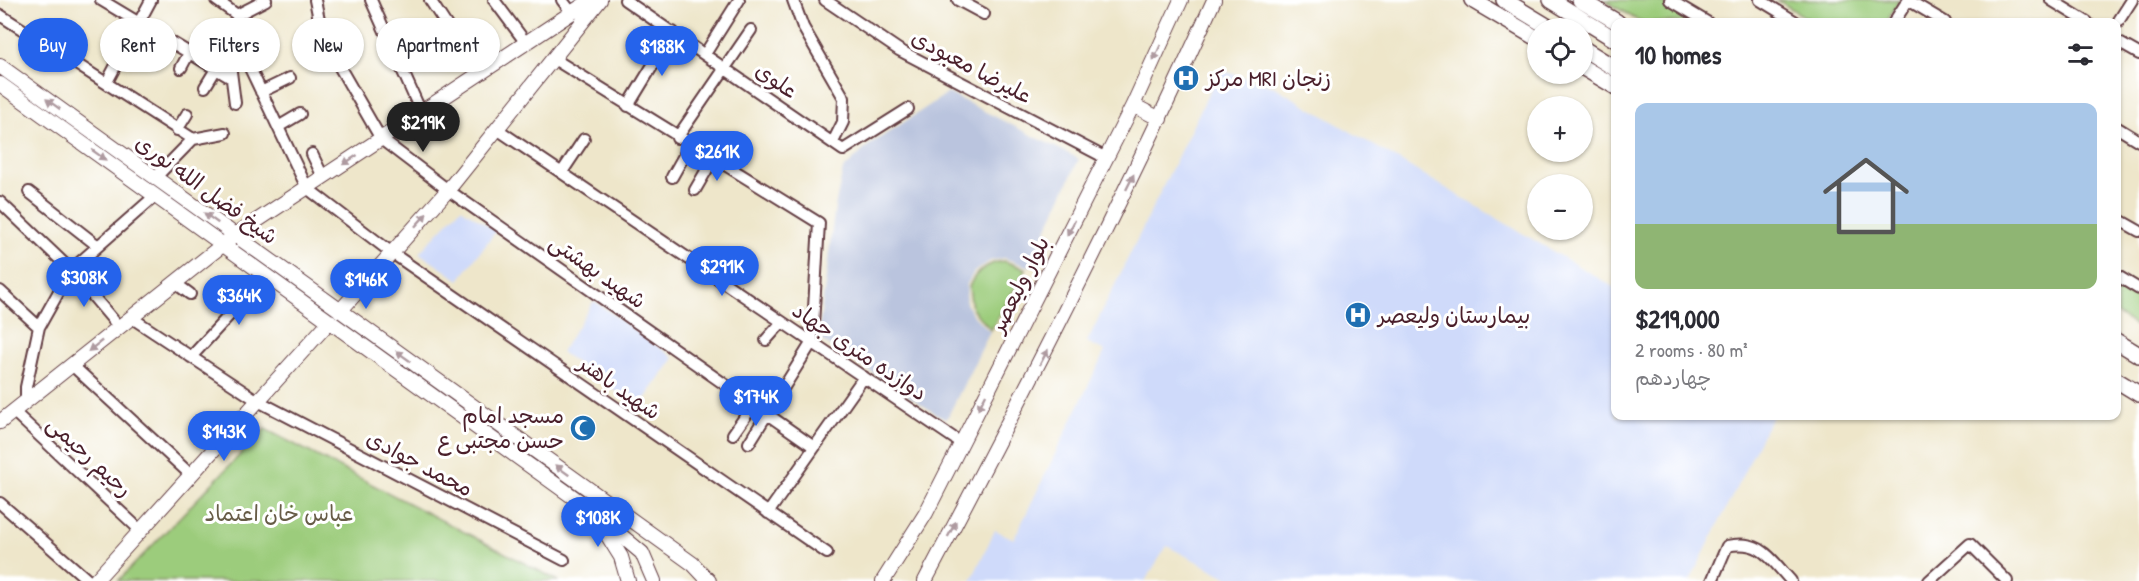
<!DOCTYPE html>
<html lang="en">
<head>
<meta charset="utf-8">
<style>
  :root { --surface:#fff; --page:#f7f7f7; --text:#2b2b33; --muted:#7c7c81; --accent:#2563eb }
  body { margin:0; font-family:"Patrick Hand","Playpen Sans Arabic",sans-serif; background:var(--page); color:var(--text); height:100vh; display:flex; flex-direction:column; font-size:22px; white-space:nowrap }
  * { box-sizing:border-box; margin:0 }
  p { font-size:20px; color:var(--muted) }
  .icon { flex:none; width:33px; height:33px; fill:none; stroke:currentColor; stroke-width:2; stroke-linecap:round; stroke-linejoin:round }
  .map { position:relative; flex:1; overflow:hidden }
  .details { position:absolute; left:1611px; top:18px; width:510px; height:402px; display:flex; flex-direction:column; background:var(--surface); border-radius:12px; box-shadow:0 2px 4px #0004 }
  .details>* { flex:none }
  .hud { position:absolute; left:18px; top:18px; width:570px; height:54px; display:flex; gap:12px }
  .buttons { position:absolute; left:1527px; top:18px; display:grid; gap:12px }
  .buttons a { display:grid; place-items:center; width:66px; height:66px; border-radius:50%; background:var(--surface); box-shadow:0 2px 4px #0004; font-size:30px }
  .price { position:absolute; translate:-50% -51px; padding:0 14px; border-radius:21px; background:var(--accent); color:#fff; font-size:20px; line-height:39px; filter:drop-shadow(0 2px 3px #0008) }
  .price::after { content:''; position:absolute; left:50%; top:36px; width:18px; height:14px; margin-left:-9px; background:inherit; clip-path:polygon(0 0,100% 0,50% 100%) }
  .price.selected { background:#222; color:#fff }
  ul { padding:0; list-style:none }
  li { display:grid; align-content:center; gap:12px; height:318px; padding:0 24px }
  li span { display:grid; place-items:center; height:186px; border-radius:12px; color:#555 }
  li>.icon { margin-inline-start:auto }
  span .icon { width:108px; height:108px; fill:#fffc; stroke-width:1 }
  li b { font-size:26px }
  h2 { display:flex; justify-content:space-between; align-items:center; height:72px; padding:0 24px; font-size:26px }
  .chip { padding:0 21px; border-radius:27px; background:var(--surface); box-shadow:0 2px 4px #0004; font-size:21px; line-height:54px }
  .chip.selected { background:var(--accent); color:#fff }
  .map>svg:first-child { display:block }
</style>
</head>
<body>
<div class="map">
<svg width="2139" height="581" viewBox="0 0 2139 581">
  <rect width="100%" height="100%" fill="#fff"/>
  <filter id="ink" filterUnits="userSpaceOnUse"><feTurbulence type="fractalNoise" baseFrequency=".0167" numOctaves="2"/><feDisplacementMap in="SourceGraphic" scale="12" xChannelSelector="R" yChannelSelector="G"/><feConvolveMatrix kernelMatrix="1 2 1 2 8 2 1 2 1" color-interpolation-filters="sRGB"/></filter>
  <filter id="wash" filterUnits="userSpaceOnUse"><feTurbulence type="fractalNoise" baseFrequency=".008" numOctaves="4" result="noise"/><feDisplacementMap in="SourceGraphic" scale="24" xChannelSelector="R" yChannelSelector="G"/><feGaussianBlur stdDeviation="1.35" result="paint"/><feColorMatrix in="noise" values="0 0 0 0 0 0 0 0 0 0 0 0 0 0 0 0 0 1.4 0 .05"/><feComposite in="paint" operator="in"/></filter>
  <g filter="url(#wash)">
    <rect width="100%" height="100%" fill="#eee6ca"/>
    <path fill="#cfdafa" d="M1220,70L1275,87L1615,288L1616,416H1772L1690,581H1234L1167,546L1145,581H971L995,530L1014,539L1105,351L1087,342Z
      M461,208L496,231L459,280L419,253Z
      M594,301L674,358L639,407L561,352Z"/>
    <path fill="#bac4de" d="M948,93L1079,159L1029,267L1004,258L990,261L974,272L967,284L966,303L972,314L990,332L946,420L818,338L835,207L843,170L868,146Z"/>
    <path fill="#9ccc7b" stroke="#737653" stroke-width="1.5" d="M1604,0H1658L1695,22H1640Z
      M1777,0H1900L1886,22H1813Z
      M1004,261L1026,269L991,330L972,309L969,287C975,271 987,263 1004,261Z
      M2116,281L2139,295V328L2117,314Z
      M265,429L559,581H118Z"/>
  </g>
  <g filter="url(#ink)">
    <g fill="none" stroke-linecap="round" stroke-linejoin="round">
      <defs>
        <path id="minor" d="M101,0L231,78
          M216,0L237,15
          M315,0L321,29L331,52L381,139L448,190L814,447
          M371,0L421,112
          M430,0L479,75
          M494,0L526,43
          M562,0L572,13
          M625,0L843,150L908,109
          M793,0L803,27L844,98L843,122L833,142
          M825,0L899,50L1106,158
          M958,0L984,14
          M1670,0L1707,22
          M1760,0L1796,22
          M1908,0L1945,22
          M2051,0L2087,22
          M0,15L193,139
          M237,15L266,0
          M1894,22L1908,0
          M2116,25L2132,0
          M2116,41L2139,54
          M239,45L307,188L392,253L827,553
          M705,54L739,0
          M554,59L819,223L812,342L749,443
          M181,68L189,53
          M107,82L151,0
          M205,87L216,69
          M261,92L290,78
          M235,103L230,64L239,45L237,15
          M628,106L673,32
          M278,127L300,114
          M2116,127L2139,141
          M497,129L961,443
          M177,130L187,114
          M677,138L751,30
          M312,154L323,177
          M562,172L584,139
          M672,177L690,145
          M155,178L193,139L225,133
          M695,190L713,159
          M29,192L98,246
          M0,202L71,270L119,327
          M2116,218L2139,231
          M2116,275L2139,289
          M175,283L190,294
          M0,291L39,327
          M132,318L258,401L564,560
          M766,340L782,322
          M191,357L266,275
          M72,365L191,475
          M26,401V387L39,327L71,270L155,196
          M13,411L140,530
          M733,434L754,404
          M0,503L89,581
          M768,513L864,377
          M1712,581L1727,546C1761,539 1770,558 1791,581
          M1929,581L1970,544L2007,581"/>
        <path id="major" d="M0,66L693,564L709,581
          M0,84L587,507L642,553L654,581
          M1133,105L1160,119
          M340,311L448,190L600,0
          M0,422L235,235L591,0
          M603,528L621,557L628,581
          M95,581L330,321
          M883,581L926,513L1133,105L1181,0
          M925,581C1026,390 1125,198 1214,0"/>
        <path id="highway" d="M1472,0L1538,39
          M1504,0L1550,28
          M1551,0L1616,40
          M1580,0L1617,22
          M1582,48L1616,69
          M1582,67L1616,87
          M2116,341L2139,355
          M2116,380L2139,394"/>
      </defs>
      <use href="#minor" stroke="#633d43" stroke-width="14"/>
      <use href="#major" stroke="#633d43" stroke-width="16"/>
      <use href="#highway" stroke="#633d43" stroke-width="18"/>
      <use href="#minor" stroke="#fff" stroke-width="10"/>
      <use href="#major" stroke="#fff" stroke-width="14"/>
      <use href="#highway" stroke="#fff" stroke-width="15"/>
    </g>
    <defs><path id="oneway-solid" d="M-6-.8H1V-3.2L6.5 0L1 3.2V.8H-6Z" transform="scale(1.5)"/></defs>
    <g fill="#ae9aa0">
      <use href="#oneway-solid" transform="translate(1157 53) rotate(115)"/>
      <use href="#oneway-solid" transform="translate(53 104) rotate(-144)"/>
      <use href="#oneway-solid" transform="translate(99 155) rotate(36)"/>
      <use href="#oneway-solid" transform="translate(350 160) rotate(147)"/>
      <use href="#oneway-solid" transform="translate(1130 182) rotate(-64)"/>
      <use href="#oneway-solid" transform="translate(211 218) rotate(-144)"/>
      <use href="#oneway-solid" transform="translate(421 220) rotate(-48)"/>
      <use href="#oneway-solid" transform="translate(1071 228) rotate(117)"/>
      <use href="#oneway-solid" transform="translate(95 346) rotate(142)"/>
      <use href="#oneway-solid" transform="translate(403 356) rotate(-144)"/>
      <use href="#oneway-solid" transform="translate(1044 357) rotate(-62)"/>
      <use href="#oneway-solid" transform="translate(982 402) rotate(117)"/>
      <use href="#oneway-solid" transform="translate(562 470) rotate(-144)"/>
      <use href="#oneway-solid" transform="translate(952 529) rotate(-62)"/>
    </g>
  </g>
  <defs>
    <symbol id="hospital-disc" viewBox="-11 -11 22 22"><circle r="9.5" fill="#1f6fb2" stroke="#fff"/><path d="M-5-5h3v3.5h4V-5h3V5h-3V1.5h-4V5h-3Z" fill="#fff"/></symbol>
    <symbol id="mosque-disc" viewBox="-11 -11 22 22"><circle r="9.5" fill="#1f6fb2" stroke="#fff"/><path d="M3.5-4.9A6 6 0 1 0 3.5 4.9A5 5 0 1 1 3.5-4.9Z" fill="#fff"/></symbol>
  </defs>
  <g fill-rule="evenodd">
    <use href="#hospital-disc" x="1171" y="63" width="30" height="30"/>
    <use href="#hospital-disc" x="1343" y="300" width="30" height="30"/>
    <use href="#mosque-disc" x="568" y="413" width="30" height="30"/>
  </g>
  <g text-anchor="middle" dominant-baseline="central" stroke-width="6" stroke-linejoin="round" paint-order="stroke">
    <g font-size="22" fill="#4a1f2b" stroke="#fff">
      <text transform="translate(972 66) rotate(28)">علیرضا معبودی</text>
      <text transform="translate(777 80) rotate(35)">علوی</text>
      <text transform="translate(207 189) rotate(36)">شیخ فضل الله نوری</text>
      <text transform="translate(598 271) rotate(35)">شهید بهشتی</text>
      <text transform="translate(1019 284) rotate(-63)">بلوار ولیعصر</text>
      <text transform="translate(860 351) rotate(34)">دوازده متری جهاد</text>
      <text transform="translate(620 387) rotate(35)">شهید باهنر</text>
      <text transform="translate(90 456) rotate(43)">رحیم رحیمی</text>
      <text transform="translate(420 463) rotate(28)">محمد جوادی</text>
    </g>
    <g font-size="22" fill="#4a1f2b" stroke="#fff" text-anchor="start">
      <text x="1206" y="78">مرکز MRI زنجان</text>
      <text x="1378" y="315">بیمارستان ولیعصر</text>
      <text x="564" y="415" text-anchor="end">مسجد امام<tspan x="564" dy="25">حسن مجتبی ع</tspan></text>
    </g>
    <g font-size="22" fill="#675c47" stroke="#fff">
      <text x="279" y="513">عباس خان اعتماد</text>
    </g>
  </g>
</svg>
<div class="buttons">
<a><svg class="icon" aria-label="locate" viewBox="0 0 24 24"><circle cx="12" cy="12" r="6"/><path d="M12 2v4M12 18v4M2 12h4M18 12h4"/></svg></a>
<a>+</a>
<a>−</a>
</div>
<b class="price" style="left:662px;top:77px">$188K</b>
<b class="price selected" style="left:423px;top:153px">$219K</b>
<b class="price" style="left:717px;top:182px">$261K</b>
<b class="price" style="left:722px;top:297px">$291K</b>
<b class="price" style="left:84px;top:308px">$308K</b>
<b class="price" style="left:366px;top:310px">$146K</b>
<b class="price" style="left:239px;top:326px">$364K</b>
<b class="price" style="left:756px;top:427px">$174K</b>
<b class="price" style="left:224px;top:462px">$143K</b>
<b class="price" style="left:598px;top:548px">$108K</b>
<div class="hud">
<a class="chip selected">Buy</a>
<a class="chip">Rent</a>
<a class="chip">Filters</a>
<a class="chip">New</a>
<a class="chip">Apartment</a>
</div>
<section class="details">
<h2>10 homes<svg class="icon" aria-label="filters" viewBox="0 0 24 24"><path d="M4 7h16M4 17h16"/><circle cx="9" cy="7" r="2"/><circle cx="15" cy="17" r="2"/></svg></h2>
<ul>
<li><span style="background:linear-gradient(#a9c7e8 65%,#8fb573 0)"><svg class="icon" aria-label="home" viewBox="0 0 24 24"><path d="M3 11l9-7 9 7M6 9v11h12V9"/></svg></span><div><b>$219,000</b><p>2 rooms · 80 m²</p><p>چهاردهم</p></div></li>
</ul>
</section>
</div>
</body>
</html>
